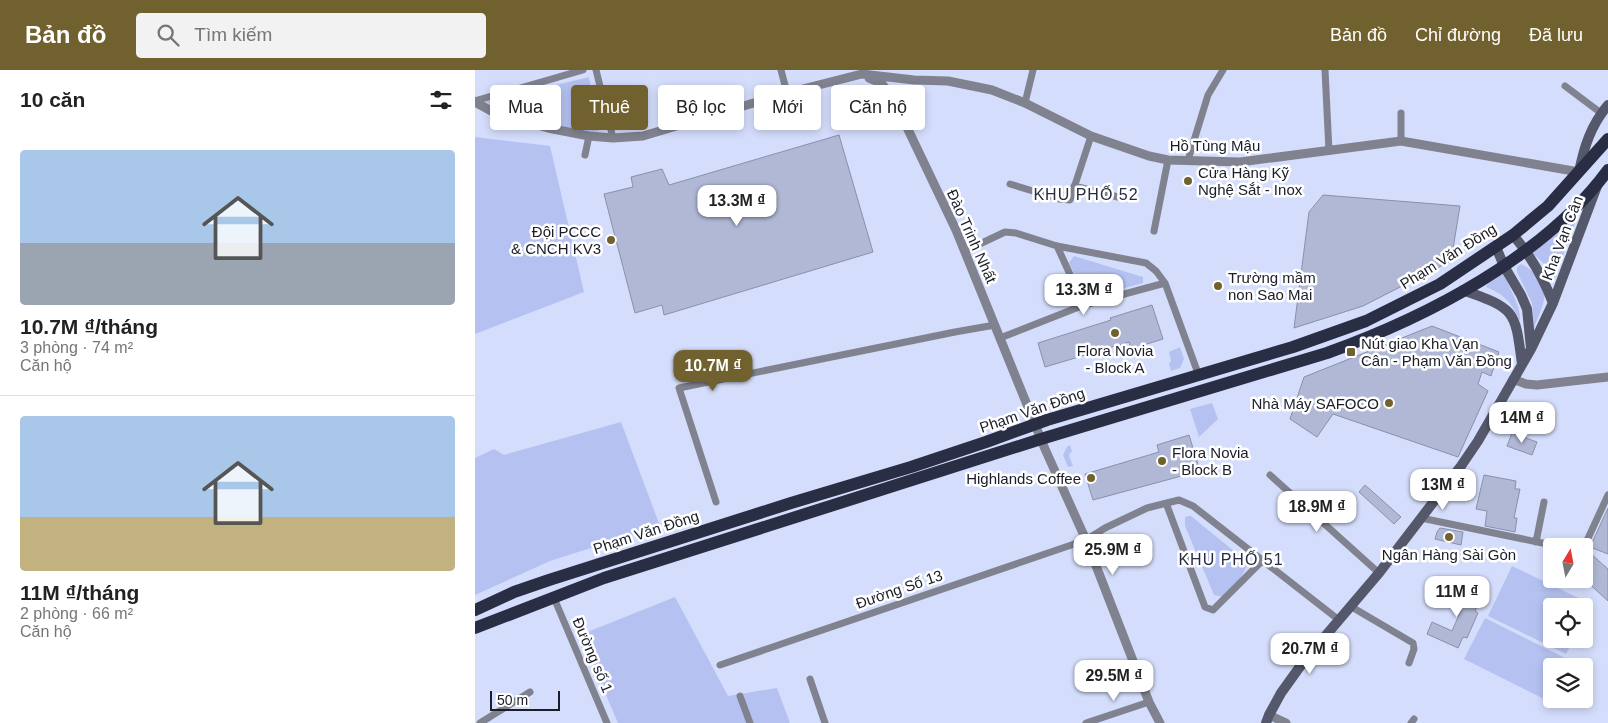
<!DOCTYPE html>
<html lang="vi">
<head>
<meta charset="utf-8">
<style>
  :root { --surface:#fff; --page:#f2f2f2; --text:#222; --muted:#767676; --line:#e0e0e0; --accent:#70612e }
  body { margin:0; font-family:Helvetica,sans-serif; background:var(--page); color:var(--text); height:100vh; display:flex; flex-direction:column; font-size:19px; white-space:nowrap }
  * { box-sizing:border-box; margin:0 }
  p { font-size:16px; color:var(--muted) }
  .icon { flex:none; width:28px; height:28px; fill:none; stroke:currentColor; stroke-width:2; stroke-linecap:round; stroke-linejoin:round }
  .map { position:relative; flex:1; overflow:hidden }
  .side { display:flex; flex-direction:column; background:var(--surface); width:475px }
  .side>* { flex:none }
  .guide { position:absolute; left:15px; top:15px; width:475px; height:45px; display:flex; gap:10px }
  .needle { width:32px; rotate:10deg }
  .buttons { position:absolute; left:1068px; top:468px; display:grid; gap:10px }
  .buttons a { display:grid; place-items:center; width:50px; height:50px; border-radius:5px; background:var(--surface); box-shadow:0 2px 8px #0003; font-size:25px }
  .scale { position:absolute; left:15px; bottom:12px; width:70px; box-sizing:border-box; padding-left:5px; border:2px solid #1b1d28; border-top:0; font-size:14px; line-height:18px; white-space:nowrap; color:#1b1d28; -webkit-text-stroke:4px #fff; paint-order:stroke }
  .price { position:absolute; translate:-50% -42px; padding:0 11px; border-radius:10px; background:#fff; color:#222; font-size:16px; line-height:32px; filter:drop-shadow(0 1px 2px #0008) }
  .price::after { content:''; position:absolute; left:50%; top:30px; width:15px; height:11px; margin-left:-8px; background:inherit; clip-path:polygon(0 0,100% 0,50% 100%) }
  .price.selected { background:var(--accent); color:#fff }
  ul { padding:0; list-style:none }
  li { display:grid; align-content:center; gap:10px; height:265px; padding:0 20px }
  li+li { border-top:1px solid var(--line) }
  li span { display:grid; place-items:center; height:155px; border-radius:5px; color:#555 }
  li>.icon { margin-inline-start:auto }
  span .icon { width:90px; height:90px; fill:#fffc; stroke-width:1 }
  li b { font-size:21px }
  h2 { display:flex; justify-content:space-between; align-items:center; height:60px; padding:0 20px; font-size:21px }
  .chip { padding:0 18px; border-radius:5px; background:var(--surface); box-shadow:0 2px 8px #0003; font-size:18px; line-height:45px }
  .chip.selected { background:var(--accent); color:#fff }
  header { display:flex; align-items:center; gap:30px; box-sizing:border-box; height:70px; padding:0 25px; background:var(--accent); color:#fff }
  header strong { font-size:24px }
  nav { display:flex; gap:28px; margin-inline-start:auto; font-size:18px }
  .search { width:350px; height:45px; background:var(--page); display:flex; align-items:center; gap:12px; box-sizing:border-box; padding:0 18px; border-radius:5px; color:var(--muted); font-size:19px }
  main { display:flex; flex:1; min-height:0 }
  .map>svg:first-child { display:block }
</style>
</head>
<body>
<header>
<strong>Bản đồ</strong>
<div class="search"><svg class="icon" aria-label="search" viewBox="0 0 24 24"><circle cx="10" cy="10" r="6"/><path d="M15 15l6 6"/></svg>Tìm kiếm</div>
<nav><a>Bản đồ</a><a>Chỉ đường</a><a>Đã lưu</a></nav>
</header>
<main>
<section class="side">
<h2>10 căn<svg class="icon" aria-label="filters" viewBox="0 0 24 24"><path d="M4 7h16M4 17h16"/><circle cx="9" cy="7" r="2"/><circle cx="15" cy="17" r="2"/></svg></h2>
<ul>
<li><span style="background:linear-gradient(#a9c7e8 60%,#9aa5b1 0)"><svg class="icon" aria-label="home" viewBox="0 0 24 24"><path d="M3 11l9-7 9 7M6 9v11h12V9"/></svg></span><div><b>10.7M ₫/tháng</b><p>3 phòng · 74 m²</p><p>Căn hộ</p></div></li>
<li><span style="background:linear-gradient(#a9c7e8 65%,#c2b280 0)"><svg class="icon" aria-label="home" viewBox="0 0 24 24"><path d="M3 11l9-7 9 7M6 9v11h12V9"/></svg></span><div><b>11M ₫/tháng</b><p>2 phòng · 66 m²</p><p>Căn hộ</p></div></li>
</ul>
</section>
<div class="map">
<svg width="1133" height="653" viewBox="0 0 1133 653">
  <rect width="100%" height="100%" fill="#d4ddfb"/>
  <path fill="#b5c2f1" d="M114,7L124,61L118,62L64,52L10,32Z
    M0,67L75,76L109,222L0,264Z
    M1106,136L1079,211C1074,198 1067,191 1056,182Z
    M599,186L668,207V213L617,227L609,224L594,193Z
    M1046,194C1060,200 1071,215 1069,230C1067,239 1062,249 1059,258L1057,233L1042,202V197Z
    M1029,203C1034,220 1046,234 1045,251C1036,232 1030,225 1011,217L1013,213Z
    M705,277L709,289L705,298L696,301L694,294L696,291L694,282Z
    M737,333L743,349L724,367L715,339Z
    M146,352L185,456L75,491L0,525V388L19,379L29,385Z
    M595,375L597,382L595,383L594,386L598,396L593,397L588,385L592,377Z
    M713,446H716L770,490L772,495C770,503 758,519 751,525C747,527 743,526 739,525L710,456V447Z
    M1037,496L1116,534L1109,548V536H1076V569H1099L1091,584L1013,546Z
    M200,527L253,626L302,618L315,653H143L105,565Z
    M1010,548L1090,588L1086,596H1076V616L1069,629L989,589Z"/>
  <path fill="#b0b8d5" stroke="#8890ac" d="M364,65L398,182L189,245L187,235L160,243L129,124L158,117L156,107L187,99L194,115Z
    M848,125L985,136L976,191L888,236L819,258L834,142Z
    M677,235L688,269L656,279L654,272L570,297L563,273L636,250L635,248Z
    M957,256L1024,282L1016,306L1007,302L1003,314L1013,321L983,387L858,344L842,367L815,349L829,307Z
    M1037,363L1062,372L1057,385L1032,376Z
    M714,365L725,401L618,430L610,404L684,382L682,375Z
    M1009,405L1041,411L1040,419H1045L1039,448H1042L1040,462L1010,456L1012,441L1001,439Z
    M890,415L926,447L919,454L884,422Z
    M1133,438V484L1115,477Z
    M965,458L988,462L986,475L960,469L962,462Z
    M1116,484L1133,499V531L1109,509V491Z
    M974,515L1005,530L1000,541L1003,543L992,568L988,567L983,578L952,564L957,552L977,561L988,536L968,527Z"/>
  <g fill="none" stroke-linecap="round" stroke-linejoin="round">
    <path stroke="#80838f" stroke-width="7" d="M121,0L138,68
      M306,0L312,23
      M850,0L854,81
      M1090,16L1126,43
      M0,31L108,0
      M550,33L558,0
      M926,43V71
      M110,85L114,66
      M713,90L733,25L748,0
      M535,114L584,129L595,130L616,66
      M599,116L643,127
      M679,161L693,90
      M582,176L609,235
      M490,181L530,162L541,163L582,176L671,193L681,201L690,213L724,306
      M525,268L609,235L690,213
      M795,405L904,503
      M241,432L204,318L480,262L520,255
      M691,433L730,537L738,540L787,491
      M946,448L1077,475
      M1061,472L1069,432
      M1109,477L1133,425
      M79,528L132,653
      M875,536L938,573L939,579L934,593
      M245,595L611,470L630,458L672,438L704,430L718,436L864,550
      M335,609L350,653
      M265,626L275,653
      M5,653L55,622
      M611,653L674,632
      M936,653L939,649"/>
    <path stroke="#80838f" stroke-width="9" d="M394,8L406,13L417,26L481,160L570,379L611,470L674,632L685,653
      M0,32L20,43L73,58L114,66L138,68L168,66L312,23L387,4L439,10L473,11L517,20L550,33L616,66L674,86L693,90L765,92L926,71L1104,102
      M1038,309L1051,314L1062,315L1133,307
      M794,645L811,653"/>
    <path stroke="#54586a" stroke-width="10" d="M1104,102C1109,77 1116,55 1133,35
      M1038,165C1056,186 1068,207 1078,233
      M1021,177L1029,196L1046,225L1052,239L1056,278
      M988,220C1041,239 1040,240 1047,294
      M791,653L794,645L806,623L829,591L904,503L986,396L1003,371L1056,279L1078,233L1122,116"/>
    <path stroke="#292e44" stroke-width="12" d="M0,540L39,522L74,510L316,433L436,397L511,372L572,350L818,277L891,251L965,214L1038,165L1073,136L1133,69
      M0,558L129,508L566,369L852,283C952,247 1069,187 1133,100"/>
  </g>
  <g fill="#70612e" stroke="#fff" stroke-width="2">
    <circle cx="713" cy="111" r="5"/>
    <circle cx="136" cy="170" r="5"/>
    <circle cx="743" cy="216" r="5"/>
    <circle cx="640" cy="263" r="5"/>
    <rect x="871" y="277" width="10" height="10" rx="2.5"/>
    <circle cx="914" cy="333" r="5"/>
    <circle cx="687" cy="391" r="5"/>
    <circle cx="616" cy="408" r="5"/>
    <circle cx="974" cy="467" r="5"/>
  </g>
  <g text-anchor="middle" dominant-baseline="central" stroke-width="5" stroke-linejoin="round" paint-order="stroke">
    <g font-size="15" fill="#1b1d28" stroke="#fff">
      <text x="740" y="75">Hồ Tùng Mậu</text>
      <text transform="translate(497 166) rotate(66)">Đào Trinh Nhất</text>
      <text transform="translate(1087 168) rotate(-69)">Kha Vạn Cân</text>
      <text transform="translate(973 186) rotate(-32)">Phạm Văn Đồng</text>
      <text transform="translate(557 340) rotate(-19)">Phạm Văn Đồng</text>
      <text transform="translate(171 462) rotate(-18)">Phạm Văn Đồng</text>
      <text transform="translate(424 519) rotate(-19)">Đường Số 13</text>
      <text transform="translate(118 585) rotate(67)">Đường số 1</text>
    </g>
    <g font-size="15" fill="#1b1d28" stroke="#fff" text-anchor="start">
      <text x="723" y="102">Cửa Hàng Kỹ<tspan x="723" dy="17">Nghệ Sắt - Inox</tspan></text>
      <text x="126" y="161" text-anchor="end">Đội PCCC<tspan x="126" dy="17">&amp; CNCH KV3</tspan></text>
      <text x="753" y="207">Trường mầm<tspan x="753" dy="17">non Sao Mai</tspan></text>
      <text x="886" y="273">Nút giao Kha Vạn<tspan x="886" dy="17">Cân - Phạm Văn Đồng</tspan></text>
      <text x="640" y="280" text-anchor="middle">Flora Novia<tspan x="640" dy="17">- Block A</tspan></text>
      <text x="904" y="333" text-anchor="end">Nhà Máy SAFOCO</text>
      <text x="697" y="382">Flora Novia<tspan x="697" dy="17">- Block B</tspan></text>
      <text x="606" y="408" text-anchor="end">Highlands Coffee</text>
      <text x="974" y="484" text-anchor="middle">Ngân Hàng Sài Gòn</text>
    </g>
    <g font-size="16" letter-spacing="1" fill="#262c42" stroke="#fff">
      <text x="611" y="124">KHU PHỐ 52</text>
      <text x="756" y="489">KHU PHỐ 51</text>
    </g>
  </g>
</svg>
<div class="buttons">
<a><svg class="needle" viewBox="-14 -14 28 28"><path d="M0-13l5 13h-10z" fill="#e53935"/><path d="M0 13l5-13h-10z" fill="#767676"/></svg></a>
<a><svg class="icon" aria-label="locate" viewBox="0 0 24 24"><circle cx="12" cy="12" r="6"/><path d="M12 2v4M12 18v4M2 12h4M18 12h4"/></svg></a>
<a><svg class="icon" aria-label="layers" viewBox="0 0 24 24"><path d="M12 4l9 5-9 5-9-5zM3 14l9 5 9-5"/></svg></a>
</div>
<div class="scale">50 m</div>
<b class="price" style="left:262px;top:157px">13.3M ₫</b>
<b class="price" style="left:609px;top:246px">13.3M ₫</b>
<b class="price selected" style="left:238px;top:322px">10.7M ₫</b>
<b class="price" style="left:1047px;top:374px">14M ₫</b>
<b class="price" style="left:968px;top:441px">13M ₫</b>
<b class="price" style="left:842px;top:463px">18.9M ₫</b>
<b class="price" style="left:638px;top:506px">25.9M ₫</b>
<b class="price" style="left:982px;top:548px">11M ₫</b>
<b class="price" style="left:835px;top:605px">20.7M ₫</b>
<b class="price" style="left:639px;top:632px">29.5M ₫</b>
<div class="guide">
<a class="chip">Mua</a>
<a class="chip selected">Thuê</a>
<a class="chip">Bộ lọc</a>
<a class="chip">Mới</a>
<a class="chip">Căn hộ</a>
</div>
</div>
</main>
</body>
</html>
